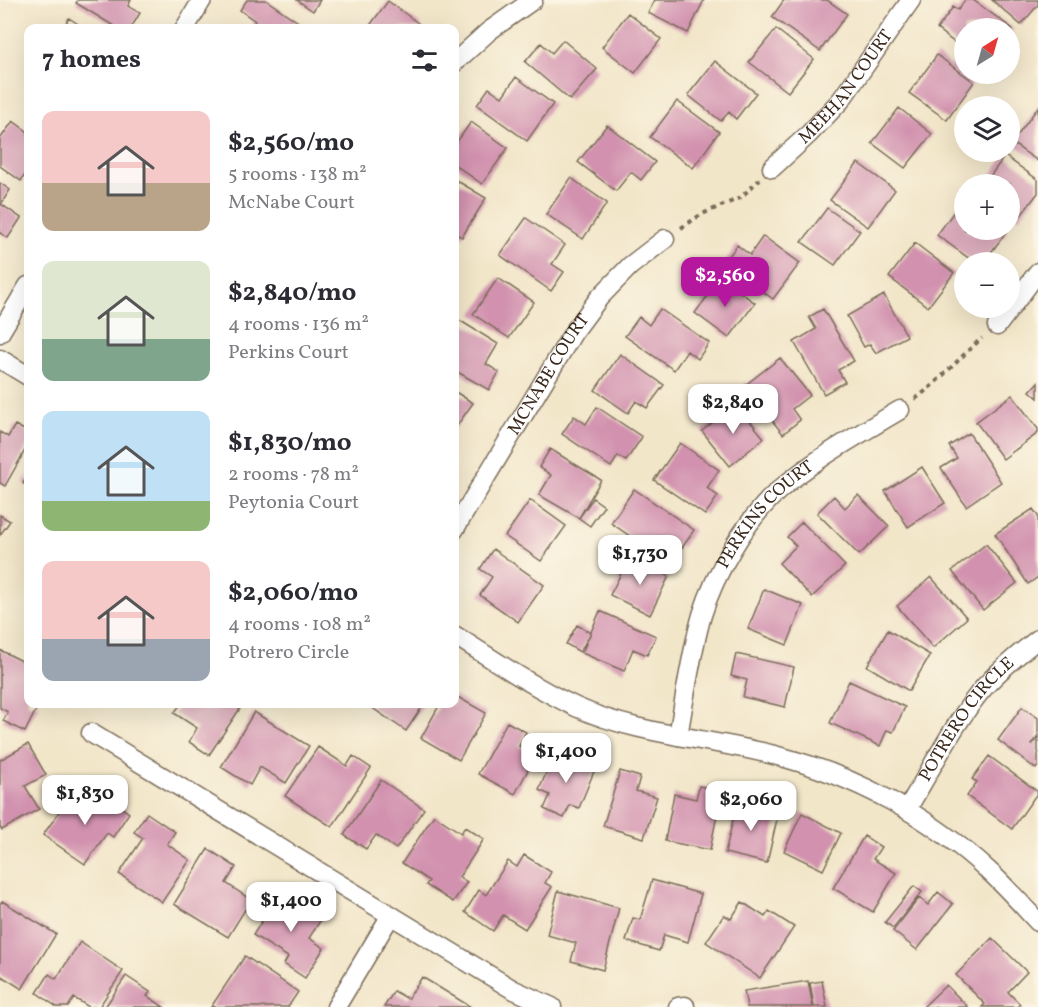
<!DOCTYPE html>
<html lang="en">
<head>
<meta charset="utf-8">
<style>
  :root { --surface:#fff; --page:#f2f2f3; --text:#2b2b33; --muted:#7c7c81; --accent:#b5179e }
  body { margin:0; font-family:Vollkorn,serif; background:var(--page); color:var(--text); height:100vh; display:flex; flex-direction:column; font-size:22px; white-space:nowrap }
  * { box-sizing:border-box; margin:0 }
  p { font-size:20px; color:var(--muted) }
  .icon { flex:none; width:33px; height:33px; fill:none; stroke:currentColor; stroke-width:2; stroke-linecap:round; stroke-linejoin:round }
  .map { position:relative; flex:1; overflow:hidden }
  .details { position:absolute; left:24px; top:24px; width:435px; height:684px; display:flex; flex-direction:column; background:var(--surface); border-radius:12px; box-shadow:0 6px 24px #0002 }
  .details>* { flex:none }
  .needle { width:39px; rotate:37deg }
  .tools { position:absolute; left:954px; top:18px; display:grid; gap:12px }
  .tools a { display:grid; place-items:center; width:66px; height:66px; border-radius:50%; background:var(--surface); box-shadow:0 6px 24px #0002; font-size:30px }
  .price { position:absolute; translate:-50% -51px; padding:0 14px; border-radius:12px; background:#fff; color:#222; font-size:20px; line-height:39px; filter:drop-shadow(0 2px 3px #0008) }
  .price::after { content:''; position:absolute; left:50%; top:36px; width:18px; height:14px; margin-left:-9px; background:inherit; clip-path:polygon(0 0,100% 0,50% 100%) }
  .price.current { background:var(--accent); color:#fff }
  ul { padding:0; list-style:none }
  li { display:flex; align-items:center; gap:18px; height:150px; padding:0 18px }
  li span { display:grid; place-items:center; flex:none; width:168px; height:120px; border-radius:12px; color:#555 }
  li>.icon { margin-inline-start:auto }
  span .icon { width:72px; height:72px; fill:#fffc; stroke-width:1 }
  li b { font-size:26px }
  h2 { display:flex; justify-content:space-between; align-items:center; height:72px; padding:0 18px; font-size:26px }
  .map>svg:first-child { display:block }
</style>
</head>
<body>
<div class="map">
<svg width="1038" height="1007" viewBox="0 0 1038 1007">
  <rect width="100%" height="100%" fill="#fcf5e5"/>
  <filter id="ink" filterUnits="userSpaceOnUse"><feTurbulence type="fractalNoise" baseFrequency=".0167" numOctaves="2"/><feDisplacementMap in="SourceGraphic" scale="12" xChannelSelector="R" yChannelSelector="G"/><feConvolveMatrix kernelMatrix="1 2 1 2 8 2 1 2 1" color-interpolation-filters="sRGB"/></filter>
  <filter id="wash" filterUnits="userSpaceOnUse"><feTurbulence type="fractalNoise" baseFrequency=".008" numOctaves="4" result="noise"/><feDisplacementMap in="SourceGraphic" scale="24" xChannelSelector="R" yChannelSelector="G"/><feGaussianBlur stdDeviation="1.35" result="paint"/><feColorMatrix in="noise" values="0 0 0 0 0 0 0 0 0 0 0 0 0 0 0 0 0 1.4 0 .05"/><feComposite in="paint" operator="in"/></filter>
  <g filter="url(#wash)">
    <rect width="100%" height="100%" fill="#f2e6c9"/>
    <g id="blocks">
      <path fill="#d292af" d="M78,0H131L128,6L140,13L131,28H117L76,3Z
        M247,0H266L304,26L302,28H250L255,21L240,10Z
        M297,0H320L313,11Z
        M655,0H704L688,33L648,13Z
        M784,0H827L847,14L820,51L772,17Z
        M965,0H973L1013,29L1010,35V28H964V50L937,29L953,7L958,10Z
        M992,0H1038V5L1021,25Z
        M388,1L422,26L420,28H368Z
        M628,13L661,39L635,73L602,47Z
        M69,18L84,28H63Z
        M776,29L814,59L788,92L749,62Z
        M563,40L597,69L570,100L525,62L541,43L552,53Z
        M937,55L974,82L947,120L909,93Z
        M715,61L756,93L736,119L729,112L721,121L688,95Z
        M516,77L553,104L527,141L477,105L489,88L502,97Z
        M677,101L719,132L693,168L650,137Z
        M1038,107V161L1012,143Z
        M899,108L932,134L905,168L872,143Z
        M13,121L28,132V170L21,181L0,166V139Z
        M471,122L508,148L482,184L454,164V146Z
        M607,125L655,162L641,180L631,172L616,191L578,162Z
        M1005,156L1038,180V193L1019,218L1010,211V184H984Z
        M858,163L895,190L868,227L830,200Z
        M571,178L607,203L583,239L546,214Z
        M454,179L486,198L462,237L454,233Z
        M0,183L10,190L1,204L21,218L8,238L0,233Z
        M963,199L964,230L1007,231L984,262H974L937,235Z
        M827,208L860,231L835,265L802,242Z
        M526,218L565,245L552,264L564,272L551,291L500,255Z
        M763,236L800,263L773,299L724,263L737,245L750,255Z
        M915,243L954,273L928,307L889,277Z
        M498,278L534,302L509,338L473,314Z
        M721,278L755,303L729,338L695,313Z
        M884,295L907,336L876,353L870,344L864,347L847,316Z
        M660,309L709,343L698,359L687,351L674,370L625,336L639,317L649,325Z
        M823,309L854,361L838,370L845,382L824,394L794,342L816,329L809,317Z
        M459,320L498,344L486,364L499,372L489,390L454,370V328Z
        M620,354L664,385L647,408L636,401L628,413L595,390Z
        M780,358L810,395L792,409L800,420L783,434L744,386Z
        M1038,382V398L1030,391Z
        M454,391L473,403L454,430Z
        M1012,395L1038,429V433L1003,459L976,422Z
        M736,404L764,438L730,466L702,431Z
        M597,407L642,437L626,461L618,456L611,467L562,434L574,416L586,424Z
        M15,425L28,432V445L5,486L0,483V432L8,437Z
        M969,433L1001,482L966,506L941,468L957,458L949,446Z
        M680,443L719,470L707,488L718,496L705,515L654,480Z
        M550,449L601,480L579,518L539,495L551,475L539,467Z
        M922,467L945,503L908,527L885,491Z
        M28,475V487L23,483Z
        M634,489L694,530L682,548L670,540L659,556L611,523Z
        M858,495L889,526L859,555L817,513L834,496L845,508Z
        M593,498L604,506L590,526L579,518Z
        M530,500L566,526L541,561L505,536Z
        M1033,509L1038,516V577L1028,584L995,534Z
        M0,515L10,521L0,535Z
        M802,522L845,566L812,597L779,563L796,546L787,537Z
        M986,544L1017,583L983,610L952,571Z
        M493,549L544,585L518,622L480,595L492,577L480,569Z
        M630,556L669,576L650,615L610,595Z
        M931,577L967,618L933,648L897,606Z
        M764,589L803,605L787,645L748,629Z
        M600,611L656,636L647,655L633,649L624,671L582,653Z
        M577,625L591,633L580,652L566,644Z
        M888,630L930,655L909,691L867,666Z
        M0,650L28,664V704H39L25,732L3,721L8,712L0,708Z
        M736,654L794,667L785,707L743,697L747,680L731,676Z
        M849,681L905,707L893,732L887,730L880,746L830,723Z
        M454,695L486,713L459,760L421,738L440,704H454Z
        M181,704H243L209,755L189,742L197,728L174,713Z
        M373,704H424L406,731L371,707Z
        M1022,707L1038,718V736L1031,745L1038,738V766L1036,769L998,740Z
        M254,712L309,746L286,783L260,767L250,785L221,767Z
        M507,722L526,732L519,746L536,755L515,794L478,774Z
        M28,744L46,775L25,786L39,809L2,830L0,827V760Z
        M318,747L347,766L353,756L371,768L332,827L285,796Z
        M555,752L595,769L579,808L570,805L564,818L544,809L550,795L539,790Z
        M989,756L1038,792L1012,829L967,796L977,782L972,779Z
        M620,771L640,777L636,791L657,797L644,838L603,826Z
        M381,780L424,809L396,849L376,835L366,849L344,835Z
        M699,786L722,790L710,850L665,841L674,794L696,799Z
        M101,793L129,813L113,837L107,833L85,864L43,835L70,796L90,810Z
        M739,795L760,800L757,814L777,819L767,863L725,853Z
        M147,813L175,832L167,844L190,860L162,902L119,874L143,838L134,832Z
        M802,813L841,833L823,870L784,851Z
        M434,815L461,833L465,827L484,839L459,877L467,882L453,902L426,885L429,881L402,863Z
        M864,836L881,847L873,859L896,873L873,912L833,888Z
        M208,849L236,867L226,883L251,900L228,937L174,904Z
        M524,855L551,872L545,883L552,887L525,929L503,915L493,931L465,912L479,890L486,895L508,861L517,867Z
        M652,880L701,894L688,942L664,935L659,951L626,941L633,918L640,920Z
        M914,886L922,892L893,928L885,922Z
        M281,891L322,918L309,938L324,948L305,978L284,964L288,957L253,935Z
        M558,891L619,908L603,970L571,961L576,943L547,935Z
        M938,892L953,904L917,950L893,931L919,898L928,905Z
        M2,901L56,934L22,989L0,975V904Z
        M742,902L765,917L769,911L794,927L760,978L706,942L724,915L731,919Z
        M992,938L1027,972L1008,992L1020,1004L1017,1007H982L985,1004L956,975Z
        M80,942L123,971L99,1007H89L74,998L68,1007H57L37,993L49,974L56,979Z
        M245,956L298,992L288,1007H211Z
        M126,976L150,992L147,996L164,1007H105Z
        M422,977L471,1007H384L394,991L408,999Z
        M808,981L813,1007H747L744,991Z
        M822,981L827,1007H814L810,983Z
        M946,985L968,1007H923Z"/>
    </g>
  </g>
  <g filter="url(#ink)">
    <use href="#blocks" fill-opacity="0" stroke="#7b6c5a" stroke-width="1.5"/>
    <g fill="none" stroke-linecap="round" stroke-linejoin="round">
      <defs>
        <g id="minor">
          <path d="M185,28L202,0"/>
          <path d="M454,63L489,31L533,0"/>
          <path id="s1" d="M772,168L809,134L841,100L911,0"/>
          <path d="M997,326L1038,272"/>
          <path d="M0,333L28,286"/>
          <path d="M0,359L28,376"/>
          <path id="s2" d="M454,530L573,333L599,298L630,266L665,239"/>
          <path d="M454,635C494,660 533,687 576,707C638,735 708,738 774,755C854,775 930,816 991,873C1007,888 1022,905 1038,922"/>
          <path d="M91,733L512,989L552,1007"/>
          <path id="s3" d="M678,736C685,697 691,653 702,615C715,573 745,521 778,491C814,459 858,435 900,410"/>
          <path id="s4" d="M907,809C931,770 956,719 986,685C1002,668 1020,653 1038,639"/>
          <path d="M336,1007L391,915"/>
          <path d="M678,1007L685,1006"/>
        </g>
      </defs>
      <use href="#minor" stroke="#7b6c5a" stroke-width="21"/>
      <path stroke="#7b6c5a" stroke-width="4" stroke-dasharray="4.5 4.5" stroke-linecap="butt" d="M681,228L702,214L740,198L760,179
        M915,399C940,381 959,358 982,338"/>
      <use href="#minor" stroke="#fff" stroke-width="18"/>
    </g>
  </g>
  <g text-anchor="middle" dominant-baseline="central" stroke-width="4.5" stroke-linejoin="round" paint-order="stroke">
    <g font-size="18" fill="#3b2a1e" stroke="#fcf5e5">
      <text stroke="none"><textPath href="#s1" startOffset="110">MEEHAN COURT</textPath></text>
      <text stroke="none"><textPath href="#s2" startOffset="182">MCNABE COURT</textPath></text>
      <text stroke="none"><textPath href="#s3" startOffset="244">PERKINS COURT</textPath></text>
      <text stroke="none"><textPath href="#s4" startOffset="108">POTRERO CIRCLE</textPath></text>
    </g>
  </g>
</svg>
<div class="tools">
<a><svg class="needle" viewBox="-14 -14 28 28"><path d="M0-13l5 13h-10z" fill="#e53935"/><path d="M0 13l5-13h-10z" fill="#7c7c81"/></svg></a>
<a><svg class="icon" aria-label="layers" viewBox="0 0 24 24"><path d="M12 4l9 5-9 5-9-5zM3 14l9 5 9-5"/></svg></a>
<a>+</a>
<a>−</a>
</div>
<b class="price current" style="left:725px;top:308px">$2,560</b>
<b class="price" style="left:733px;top:435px">$2,840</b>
<b class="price" style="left:640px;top:586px">$1,730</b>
<b class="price" style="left:566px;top:784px">$1,400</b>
<b class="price" style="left:85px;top:826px">$1,830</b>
<b class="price" style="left:751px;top:832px">$2,060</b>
<b class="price" style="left:291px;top:933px">$1,400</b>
<section class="details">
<h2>7 homes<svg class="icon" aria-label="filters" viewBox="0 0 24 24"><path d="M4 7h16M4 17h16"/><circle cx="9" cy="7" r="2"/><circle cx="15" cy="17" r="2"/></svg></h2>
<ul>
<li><span style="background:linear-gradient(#f6c9c9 60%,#b9a48a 0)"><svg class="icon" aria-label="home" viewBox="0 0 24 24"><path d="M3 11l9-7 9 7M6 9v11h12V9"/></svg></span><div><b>$2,560/mo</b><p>5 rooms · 138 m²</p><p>McNabe Court</p></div></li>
<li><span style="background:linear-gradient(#dfe7d0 65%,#7fa58c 0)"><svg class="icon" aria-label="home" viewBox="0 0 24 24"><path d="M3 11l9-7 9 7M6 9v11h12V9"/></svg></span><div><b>$2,840/mo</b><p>4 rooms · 136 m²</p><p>Perkins Court</p></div></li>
<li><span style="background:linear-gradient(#bfe0f5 75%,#8fb573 0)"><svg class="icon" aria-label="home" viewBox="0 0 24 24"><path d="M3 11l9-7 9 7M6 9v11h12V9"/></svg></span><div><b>$1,830/mo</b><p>2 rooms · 78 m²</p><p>Peytonia Court</p></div></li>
<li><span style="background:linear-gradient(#f6c9c9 65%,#9aa5b1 0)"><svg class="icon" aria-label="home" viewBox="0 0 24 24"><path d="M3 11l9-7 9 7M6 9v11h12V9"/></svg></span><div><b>$2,060/mo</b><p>4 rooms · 108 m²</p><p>Potrero Circle</p></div></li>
</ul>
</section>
</div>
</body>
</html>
